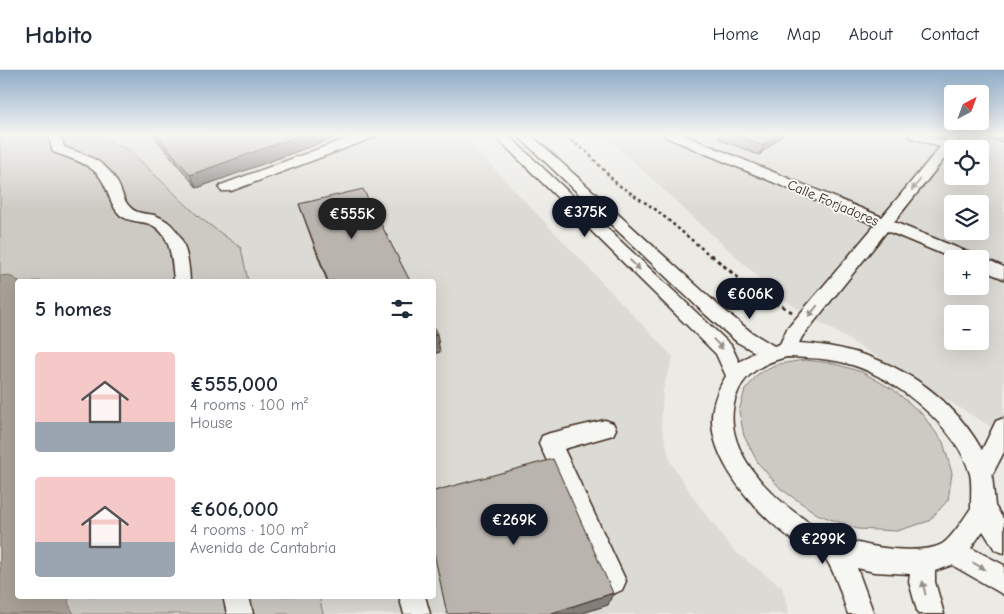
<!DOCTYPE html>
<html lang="en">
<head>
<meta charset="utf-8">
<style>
  :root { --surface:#fff; --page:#f2f2f3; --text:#1f2937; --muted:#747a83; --line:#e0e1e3; --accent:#111827 }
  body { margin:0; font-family:"Comic Neue",sans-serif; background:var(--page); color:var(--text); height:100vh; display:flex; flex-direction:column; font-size:19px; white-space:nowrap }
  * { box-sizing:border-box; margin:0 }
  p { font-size:16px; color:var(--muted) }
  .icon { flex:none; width:28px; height:28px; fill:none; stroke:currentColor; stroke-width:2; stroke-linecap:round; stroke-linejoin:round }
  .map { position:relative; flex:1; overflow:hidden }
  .panel { position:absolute; left:15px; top:209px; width:421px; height:320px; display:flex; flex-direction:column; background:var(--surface); border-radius:5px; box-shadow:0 5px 20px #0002 }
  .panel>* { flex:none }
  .needle { width:32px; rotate:41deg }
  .controls { position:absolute; left:944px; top:15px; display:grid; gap:10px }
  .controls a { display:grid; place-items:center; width:45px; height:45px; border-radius:5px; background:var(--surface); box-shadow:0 5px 20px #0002; font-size:25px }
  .price { position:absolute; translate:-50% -42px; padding:0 11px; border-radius:18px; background:var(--accent); color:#fff; font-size:16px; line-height:32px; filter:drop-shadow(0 1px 2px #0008) }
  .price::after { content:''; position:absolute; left:50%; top:30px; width:15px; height:11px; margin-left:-8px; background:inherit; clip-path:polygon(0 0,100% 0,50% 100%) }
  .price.selected { background:#222; color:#fff }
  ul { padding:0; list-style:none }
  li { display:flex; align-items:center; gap:15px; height:125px; padding:0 20px }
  li span { display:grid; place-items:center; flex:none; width:140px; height:100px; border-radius:5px; color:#555 }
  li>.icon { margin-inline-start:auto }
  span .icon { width:60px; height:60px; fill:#fffc; stroke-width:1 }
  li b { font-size:21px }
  h2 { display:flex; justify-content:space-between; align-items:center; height:60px; padding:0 20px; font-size:21px }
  header { display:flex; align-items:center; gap:30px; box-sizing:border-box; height:70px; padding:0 25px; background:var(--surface); border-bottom:1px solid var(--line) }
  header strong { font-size:24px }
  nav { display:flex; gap:28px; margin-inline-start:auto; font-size:18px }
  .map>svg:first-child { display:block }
</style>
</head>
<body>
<header>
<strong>Habito</strong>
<nav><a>Home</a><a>Map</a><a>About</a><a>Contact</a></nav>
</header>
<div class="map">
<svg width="1004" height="544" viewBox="0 0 1004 544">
  <rect width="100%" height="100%" fill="#ebeae5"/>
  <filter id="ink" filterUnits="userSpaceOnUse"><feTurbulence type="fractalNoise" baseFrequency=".02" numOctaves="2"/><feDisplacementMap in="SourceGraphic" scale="10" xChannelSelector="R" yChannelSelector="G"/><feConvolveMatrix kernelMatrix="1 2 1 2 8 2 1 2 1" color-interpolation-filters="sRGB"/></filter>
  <g filter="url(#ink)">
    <path fill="#dcdad4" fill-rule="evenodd" d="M0,64H461L673,287L663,319L661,355L671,393L695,430L734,481L782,517L789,544H0ZM18,211H434V526H18Z
      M603,64H1004V365L781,228ZM952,79H980V106H952ZM952,134H980V161H952ZM952,189H980V216H952ZM952,244H980V271H952Z"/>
    <path fill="#cdcac4" stroke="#847a71" d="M0,64H98V67L129,80L199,147L241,178L248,211H18V526H319L323,544H0Z
      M804,290L832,293L862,302L894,320L922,344L943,372L952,403L948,430L929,451L897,461L857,459L817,444L781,419L758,393L744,366L739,341L745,320L758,304L779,294Z"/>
    <path fill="#a8a198" stroke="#7c7167" d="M8,205L19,211L18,526H68L69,535L74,544H0V206Z"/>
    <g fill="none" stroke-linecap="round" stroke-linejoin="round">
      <defs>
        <path id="minor" d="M48,64H60L64,77C85,85 106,90 117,112C122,120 123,130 129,136C135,144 145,143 154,145C183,154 189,185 190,211H174C172,189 171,159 146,153C137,151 127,151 120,145C111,136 109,124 104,114C95,94 72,89 53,82Z
          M359,64H377L375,67L231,121H221L219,118L221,115Z
          M493,64H507L731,275L739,292L755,282L737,272L706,245L516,64H530L718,235L751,262L774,276L780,274L787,259L875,155L666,67L664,64H681L882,147L940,77L910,67L908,64H927L946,71L951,64H964L894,152L975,185L977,188L986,189L1004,197V209L980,199V189H954L887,161L802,267L799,273C875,277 944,313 982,380L996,351L1004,348V382L992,405L995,436L1004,450V483L995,480L983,461L971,478L1004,495V525L952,495L935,501V512L944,544H918L909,512L910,504L874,502L857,498L874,544H848C843,530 833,494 822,485C812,478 799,474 789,467C754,441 704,385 713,338C715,326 720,316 726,306L716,284ZM787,287C808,288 831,288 852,295C895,308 958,358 970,404C972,413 971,424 971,434V438C964,448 952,468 942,474C930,481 907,480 893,479C863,476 833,468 807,451C769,426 717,375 737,324C745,302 766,292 787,287Z
          M605,350L613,353L616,359L613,365L564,379L626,511L622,520L613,524L604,520L539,373L542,366L550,363Z
          M223,526H249L253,544H227Z
          M399,526H425L430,544H404Z"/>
      </defs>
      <use href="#minor" stroke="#3b2a1e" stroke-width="3"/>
      <path stroke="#3b2a1e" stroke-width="2.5" stroke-dasharray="3 3" stroke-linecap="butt" d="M561,64L586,81L617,114L655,139L712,187"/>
      <path stroke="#3b2a1e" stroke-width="3" stroke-dasharray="4 4" stroke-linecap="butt" d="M711,185L750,218L792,242"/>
      <use href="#minor" fill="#f6f6f2" fill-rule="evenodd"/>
    </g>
    <path fill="#a09b96" stroke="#3b2a1e" d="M152,64H339V66L197,118Z
      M720,64H784L759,85L718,69Z
      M987,64H1004V73L985,67Z
      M299,134L410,211H327Z"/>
    <path fill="#827e7a" stroke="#3b2a1e" d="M304,64H339V66L197,118L190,105Z
      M777,64H784L759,85L763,76Z
      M437,264L440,282L434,284V265Z
      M613,523L608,535L580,544H549Z"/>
    <path fill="#bab4ae" stroke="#3b2a1e" d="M156,64H304L190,105Z
      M733,64H777L763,76Z
      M363,119L410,211H328L299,134Z
      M434,258L437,264L434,265Z
      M553,389L613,523L549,544H447L434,483V421Z"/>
    <defs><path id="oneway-solid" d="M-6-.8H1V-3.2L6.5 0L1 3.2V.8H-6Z" transform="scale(1.25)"/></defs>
    <g fill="#989088">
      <use href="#oneway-solid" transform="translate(916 115) rotate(129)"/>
      <use href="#oneway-solid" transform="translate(635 195) rotate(44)"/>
      <use href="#oneway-solid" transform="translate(813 241) rotate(129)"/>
      <use href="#oneway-solid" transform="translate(718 274) rotate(46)"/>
      <use href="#oneway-solid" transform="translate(979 496) rotate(29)"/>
      <use href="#oneway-solid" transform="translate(924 518) rotate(-102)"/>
    </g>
  </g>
  <linearGradient id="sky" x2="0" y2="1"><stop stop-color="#8eacc8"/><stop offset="0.46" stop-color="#f6f6f3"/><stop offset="1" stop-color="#f6f6f3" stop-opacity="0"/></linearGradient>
  <rect width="1004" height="140" fill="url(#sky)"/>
  <g text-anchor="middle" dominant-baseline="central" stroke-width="4" stroke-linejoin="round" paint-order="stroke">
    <g font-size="14" fill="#3b2a1e" stroke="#f6f6f2">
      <text transform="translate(833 133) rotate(23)">Calle Forjadores</text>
    </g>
  </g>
</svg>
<div class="controls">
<a><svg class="needle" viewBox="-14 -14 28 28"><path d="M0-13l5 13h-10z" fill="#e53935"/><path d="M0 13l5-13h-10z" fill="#747a83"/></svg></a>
<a><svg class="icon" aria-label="locate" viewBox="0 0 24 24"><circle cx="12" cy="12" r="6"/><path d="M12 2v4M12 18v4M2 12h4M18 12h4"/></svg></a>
<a><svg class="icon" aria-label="layers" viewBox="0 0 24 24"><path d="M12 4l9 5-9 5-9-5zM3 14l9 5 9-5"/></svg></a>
<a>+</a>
<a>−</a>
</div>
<b class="price" style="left:585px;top:168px">€375K</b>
<b class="price selected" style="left:352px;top:170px">€555K</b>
<b class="price" style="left:750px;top:250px">€606K</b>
<b class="price" style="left:514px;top:476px">€269K</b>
<b class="price" style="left:823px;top:495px">€299K</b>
<section class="panel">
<h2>5 homes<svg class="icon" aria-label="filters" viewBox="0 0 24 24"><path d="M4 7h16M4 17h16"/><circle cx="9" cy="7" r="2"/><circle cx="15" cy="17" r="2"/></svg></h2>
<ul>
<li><span style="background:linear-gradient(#f6c9c9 70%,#9aa5b1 0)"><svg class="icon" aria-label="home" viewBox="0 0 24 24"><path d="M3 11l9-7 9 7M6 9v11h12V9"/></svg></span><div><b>€555,000</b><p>4 rooms · 100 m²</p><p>House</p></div></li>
<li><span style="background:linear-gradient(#f6c9c9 65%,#9aa5b1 0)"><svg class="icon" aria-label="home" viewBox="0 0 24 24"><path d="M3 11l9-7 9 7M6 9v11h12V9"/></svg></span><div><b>€606,000</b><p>4 rooms · 100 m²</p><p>Avenida de Cantabria</p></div></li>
</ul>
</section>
</div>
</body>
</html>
